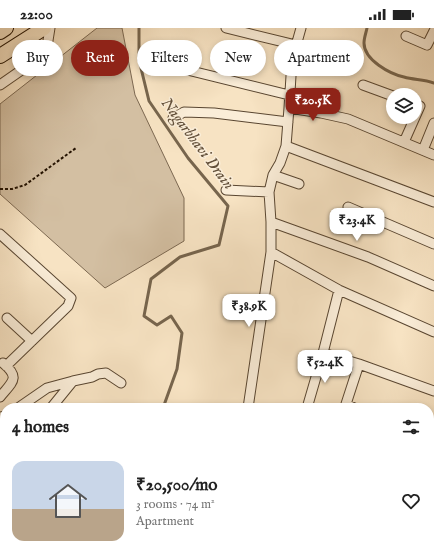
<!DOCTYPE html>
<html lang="en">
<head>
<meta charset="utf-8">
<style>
  :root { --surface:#fff; --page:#f2f2f2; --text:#222; --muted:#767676; --line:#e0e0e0; --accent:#8f2418 }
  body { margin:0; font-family:"IM FELL English",serif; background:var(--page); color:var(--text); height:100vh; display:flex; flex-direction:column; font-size:15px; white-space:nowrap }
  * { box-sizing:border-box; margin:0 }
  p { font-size:13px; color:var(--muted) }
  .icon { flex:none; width:22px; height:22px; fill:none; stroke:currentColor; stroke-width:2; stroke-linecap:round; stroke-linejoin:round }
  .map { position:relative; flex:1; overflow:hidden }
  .panel { position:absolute; left:0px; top:375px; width:434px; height:156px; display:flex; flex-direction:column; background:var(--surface); border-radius:16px 16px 0 0; box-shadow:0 2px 6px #0003 }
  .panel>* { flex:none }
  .hud { position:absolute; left:12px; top:12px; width:410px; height:36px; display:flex; gap:8px }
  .controls { position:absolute; left:386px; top:60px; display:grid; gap:8px }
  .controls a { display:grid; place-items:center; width:36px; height:36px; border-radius:50%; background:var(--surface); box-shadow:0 2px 6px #0003; font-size:20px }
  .price { position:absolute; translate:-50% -34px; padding:0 9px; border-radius:8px; background:#fff; color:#222; font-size:13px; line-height:26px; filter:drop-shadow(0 1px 2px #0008) }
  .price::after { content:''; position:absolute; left:50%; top:24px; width:12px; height:9px; margin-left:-6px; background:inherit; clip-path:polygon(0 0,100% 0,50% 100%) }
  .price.current { background:var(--accent); color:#fff }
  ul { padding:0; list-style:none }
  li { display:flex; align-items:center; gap:12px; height:100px; padding:0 12px }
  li+li { border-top:1px solid var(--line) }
  li span { display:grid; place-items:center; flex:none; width:112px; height:80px; border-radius:12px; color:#555 }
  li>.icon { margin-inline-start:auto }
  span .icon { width:48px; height:48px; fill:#fffc; stroke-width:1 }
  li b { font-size:17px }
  h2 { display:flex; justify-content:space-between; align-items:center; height:48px; padding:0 12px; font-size:17px }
  .tag { padding:0 14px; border-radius:18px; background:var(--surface); box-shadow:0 2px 6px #0003; font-size:14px; line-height:36px }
  .tag.current { background:var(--accent); color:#fff }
  .status { display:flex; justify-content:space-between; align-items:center; height:28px; padding:0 20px; background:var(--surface); direction:ltr }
  .status svg { height:11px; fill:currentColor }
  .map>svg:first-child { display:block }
</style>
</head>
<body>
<div class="status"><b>22:00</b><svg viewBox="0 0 49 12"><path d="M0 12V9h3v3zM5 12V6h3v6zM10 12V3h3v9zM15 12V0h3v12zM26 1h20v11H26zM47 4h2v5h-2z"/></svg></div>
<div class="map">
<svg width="434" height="531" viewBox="0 0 434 531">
  <rect width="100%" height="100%" fill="#f7e3c3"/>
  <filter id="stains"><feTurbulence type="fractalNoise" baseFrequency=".005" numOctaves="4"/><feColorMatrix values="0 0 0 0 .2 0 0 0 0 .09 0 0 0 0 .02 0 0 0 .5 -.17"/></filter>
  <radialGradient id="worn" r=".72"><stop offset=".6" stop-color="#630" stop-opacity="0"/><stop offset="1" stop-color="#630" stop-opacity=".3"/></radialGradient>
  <path fill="#d3bfa2" stroke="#7c6851" d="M97,0H122L135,67L184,170V213L105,260L0,166V76Z"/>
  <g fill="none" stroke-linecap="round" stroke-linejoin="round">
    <path stroke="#77654d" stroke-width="3" d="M139,0V32L149,73L188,130L228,178L219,217L180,229L151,251L144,288L157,297L171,288L182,305L177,341L163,380
      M367,0C366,5 364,10 364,15C364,32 390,46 404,49C414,52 424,51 434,55
      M16,531L21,526"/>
    <defs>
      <path id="minor" d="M226,0L296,17
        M301,0L292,32L289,80L321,85L348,91L434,127
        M406,8L427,17L434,3
        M167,37L289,67
        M0,57L46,25L50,0
        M363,57L393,68
        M173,90L184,84L214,85L288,94
        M404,114L420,78L415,76
        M286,118L434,174
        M423,122L434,95
        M273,147L299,156
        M226,162L269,164
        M348,179L434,216
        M271,194L368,229L434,258
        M0,206L71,270L68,278L6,338
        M271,224L339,262L434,304
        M339,262L323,325L359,336L346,376L354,380
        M7,290L32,313
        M359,336L434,363
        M0,369C12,354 21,350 3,335
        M18,380L47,360L73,353
        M51,380L73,353L92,349L98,346L106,345L121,355
        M248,380L271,224V194L269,164L273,147L280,135L286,118L289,80
        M307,380L323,325
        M0,389L5,388
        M429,411L434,412
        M429,472L434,473
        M0,505L5,502
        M429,521L434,524
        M345,526L349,531
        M75,531L81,526
        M135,531L140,526
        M201,531L206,526
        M215,531L217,526
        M232,531L237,526"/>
      <path id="trunk" d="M0,4L6,0
        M0,28L44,0"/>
    </defs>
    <use href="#minor" stroke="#594631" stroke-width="11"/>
    <use href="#trunk" stroke="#241200" stroke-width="16"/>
    <path stroke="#241200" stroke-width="2" stroke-dasharray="3 2" stroke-linecap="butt" d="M0,161H12L25,157L76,120"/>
    <use href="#minor" stroke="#faedd8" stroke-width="9"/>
    <use href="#trunk" stroke="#f7e3c3" stroke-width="14"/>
  </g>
  <g text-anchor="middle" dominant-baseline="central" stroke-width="3" stroke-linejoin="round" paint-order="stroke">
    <g font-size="16" font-style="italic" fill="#63503a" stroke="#faedd8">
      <text transform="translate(197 116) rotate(53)">Nagarbhavi Drain</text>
    </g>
  </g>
  <rect width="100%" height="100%" filter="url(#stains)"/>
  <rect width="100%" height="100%" fill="url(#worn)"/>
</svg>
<div class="controls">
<a><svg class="icon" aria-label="layers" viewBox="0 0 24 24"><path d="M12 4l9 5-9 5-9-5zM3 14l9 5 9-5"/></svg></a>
</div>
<b class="price current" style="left:313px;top:94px">₹20.5K</b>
<b class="price" style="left:357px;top:214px">₹23.4K</b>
<b class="price" style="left:249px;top:300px">₹38.9K</b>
<b class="price" style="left:325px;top:356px">₹52.4K</b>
<div class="hud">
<a class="tag">Buy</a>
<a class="tag current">Rent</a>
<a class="tag">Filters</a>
<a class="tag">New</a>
<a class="tag">Apartment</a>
</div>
<section class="panel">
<h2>4 homes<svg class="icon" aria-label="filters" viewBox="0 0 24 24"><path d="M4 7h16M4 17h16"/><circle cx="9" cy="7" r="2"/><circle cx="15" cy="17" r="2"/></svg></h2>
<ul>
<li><span style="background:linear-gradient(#c9d6e8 60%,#b9a48a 0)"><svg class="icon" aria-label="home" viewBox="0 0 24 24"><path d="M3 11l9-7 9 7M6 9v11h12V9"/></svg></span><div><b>₹20,500/mo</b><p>3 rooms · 74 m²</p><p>Apartment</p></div><svg class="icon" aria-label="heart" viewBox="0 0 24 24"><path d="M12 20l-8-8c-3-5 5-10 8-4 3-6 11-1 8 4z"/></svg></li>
</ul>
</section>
</div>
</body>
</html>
